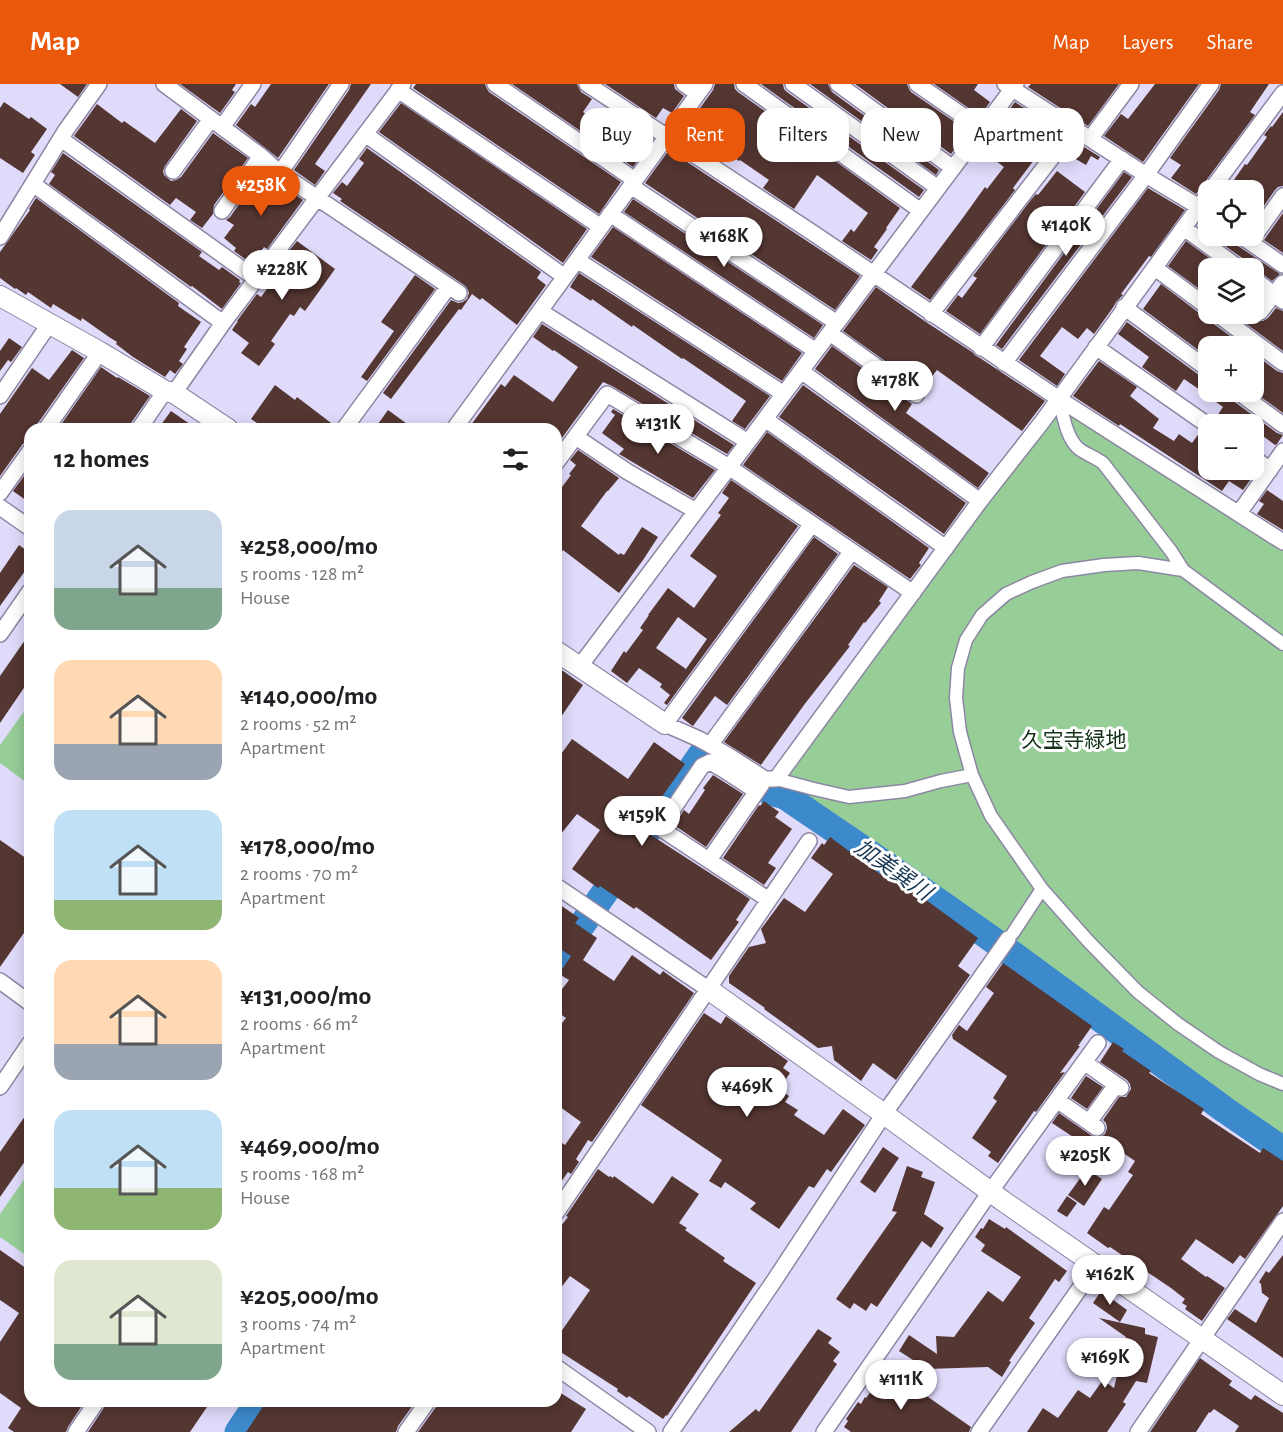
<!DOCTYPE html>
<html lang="en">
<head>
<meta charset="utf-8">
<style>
  :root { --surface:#fff; --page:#f6f6f6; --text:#202124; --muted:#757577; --accent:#ea580c }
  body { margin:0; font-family:"Alegreya Sans","Noto Sans JP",sans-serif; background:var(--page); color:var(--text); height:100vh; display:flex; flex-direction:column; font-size:22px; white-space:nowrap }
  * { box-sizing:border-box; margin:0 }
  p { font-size:20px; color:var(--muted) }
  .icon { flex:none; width:33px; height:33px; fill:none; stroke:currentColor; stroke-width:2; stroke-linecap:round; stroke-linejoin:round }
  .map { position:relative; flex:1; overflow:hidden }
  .sheet { position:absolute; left:24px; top:339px; width:538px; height:984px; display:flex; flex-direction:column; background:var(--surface); border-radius:18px; box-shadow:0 3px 15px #0003 }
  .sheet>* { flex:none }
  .banner { position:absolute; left:580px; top:24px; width:570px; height:54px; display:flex; gap:12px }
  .controls { position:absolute; left:1198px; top:96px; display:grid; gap:12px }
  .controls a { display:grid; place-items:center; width:66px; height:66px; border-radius:12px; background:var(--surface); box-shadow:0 3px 15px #0003; font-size:30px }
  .price { position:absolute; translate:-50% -51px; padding:0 14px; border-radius:21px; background:#fff; color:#222; font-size:20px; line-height:39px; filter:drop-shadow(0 2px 3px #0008) }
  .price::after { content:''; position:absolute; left:50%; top:36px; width:18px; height:14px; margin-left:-9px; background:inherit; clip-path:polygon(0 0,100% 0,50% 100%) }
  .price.active { background:var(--accent); color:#fff }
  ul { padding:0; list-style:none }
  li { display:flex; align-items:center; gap:18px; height:150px; padding:0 30px }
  li span { display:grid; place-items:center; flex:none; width:168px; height:120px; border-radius:18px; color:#555 }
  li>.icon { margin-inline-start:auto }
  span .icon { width:72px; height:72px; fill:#fffc; stroke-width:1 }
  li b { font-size:26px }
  h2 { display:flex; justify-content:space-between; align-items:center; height:72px; padding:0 30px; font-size:26px }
  .pill { padding:0 21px; border-radius:18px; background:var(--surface); box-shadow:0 3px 15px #0003; font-size:21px; line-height:54px }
  .pill.active { background:var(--accent); color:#fff }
  header { display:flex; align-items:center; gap:36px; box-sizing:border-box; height:84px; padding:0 30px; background:var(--accent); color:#fff }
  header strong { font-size:28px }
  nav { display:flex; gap:33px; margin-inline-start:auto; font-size:21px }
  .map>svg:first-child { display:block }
</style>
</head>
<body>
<header>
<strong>Map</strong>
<nav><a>Map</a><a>Layers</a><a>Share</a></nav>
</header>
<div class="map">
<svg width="1283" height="1348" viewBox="0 0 1283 1348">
  <rect width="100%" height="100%" fill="#e1dbfb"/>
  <path fill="#97ce98" d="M1057,326L1075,331L1283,467V1060L1204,1006L778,704Z
    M30,619V701L0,679V661Z
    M30,1087V1174L0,1153V1130Z"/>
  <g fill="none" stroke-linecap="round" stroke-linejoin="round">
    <path stroke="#3c89cc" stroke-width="27" d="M556,878L701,671L709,669L770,708L785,712L882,778L993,856L1225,1026L1283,1066
      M238,1348L259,1317"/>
  </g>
  <path fill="#543632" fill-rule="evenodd" d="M60,0H87L78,13Z
    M180,0H236L232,6L235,8L220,29Z
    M271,0H329L278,74L236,41L251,20L255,23Z
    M351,0H371L315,80L325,87L315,101L294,86L349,6Z
    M416,0H485L487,5L489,8L621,98L599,130L413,4Z
    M512,0H577L581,8L592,15L583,28L611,48L621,34L653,55L633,83Z
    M605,0H674L675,5L684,12L672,29L663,24L656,34Z
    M715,0H734L735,5L738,8L793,47L790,52L812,68L816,63L900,124L886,144L887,145L874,163L878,166L871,176L842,157L851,145L854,148L868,129L824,96L817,91L794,125L763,104L769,96L740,76L739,77L688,41L713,6Z
    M761,0H783L784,5L787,8L924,106L919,113Z
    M810,0H828L832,8L939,86L936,91Z
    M855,0H907L909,5L911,8L968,47L951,70Z
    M934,0H978L974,6L990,18L980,32Z
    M1031,0H1119L1088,42L1028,3Z
    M1155,0H1199L1143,78L1104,52L1121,30L1128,35Z
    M1221,0H1269L1250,28L1255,31L1196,110L1171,94L1181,81L1170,74L1219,6Z
    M4,18L29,35L31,33L47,45L31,68L35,71L23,89L0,74V24Z
    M1015,18L1060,47L1051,59L1029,46L1020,60L1037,72L1013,104L1015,106L930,216L911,203L962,135L985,103L987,105L1004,83L980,65Z
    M401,19L587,145L563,179L379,48Z
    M97,20L122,39L124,37L155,59L181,25L197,37L165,82L163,87L164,91L171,97L176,96L181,93L213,49L248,74L214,121L213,130L202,144L190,136L196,128L176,114L170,121L74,52Z
    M1283,28V102L1278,103L1275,106L1254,136V106H1227L1245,80L1247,81L1267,53L1264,51L1271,42L1272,43Z
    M1076,58L1100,73L1098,76L1091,72L1086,81L1067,70Z
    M367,64L541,188L537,194L546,201L517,241L482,214L480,216L472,210L461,226L459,225L424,271L391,315L383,309L451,216L458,219L463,218L467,215L469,209L467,204L464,201L340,117L342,115L333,109L342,98L347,102L364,79L359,75Z
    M669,66L860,192L835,226L645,99Z
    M63,69L202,168L199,172L219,186L222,183L240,196L239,198L241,199L222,225L192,202L191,203L49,100L55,91L51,88Z
    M263,87L275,97L303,116L267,165L264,163L252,180L234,167L236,164L224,154L234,141L226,136L230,133Z
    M1057,87L1085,108L980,250L946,227L958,211L962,214L977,194L973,192L1030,117L1036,110L1038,111Z
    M1124,88L1132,93L1002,265L996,261Z
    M1148,104L1185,126L1151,173L1149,172L1121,210L1123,211L1116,218L1114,222L1094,250L1087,244L1078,255L1062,243L1040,272L1065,290L1057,302L1019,276Z
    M36,114L179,219L178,222L201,238L184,263L187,265L179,277L183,280L175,290L170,286L165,293L133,273L116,260L117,258L109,253L82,234L81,237L53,220L51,224L28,208L26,211L16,204L15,205L0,194V168L30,126L29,125Z
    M633,115L823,241L814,254L624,128Z
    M1283,129V169L1264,156Z
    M613,143L802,269L782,297L591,173Z
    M1211,152H1231L1233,157L1235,160L1280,190L1272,197L1259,187L1254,184H1249L1248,180L1245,176Z
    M297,157L335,185L305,227L300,223L294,232L290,230L271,257L275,260L259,282L241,269L249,259L232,246L238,237H237L257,210L261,213L285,181L286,179L282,176Z
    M1186,157L1223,184H1209V212L1168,182Z
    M579,189L770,312L745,345L732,337L746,317L683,274L682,275L633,241L632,243L592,215L591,217L570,203Z
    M415,191L435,205L367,297L361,293L394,247L381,238Z
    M1161,200L1203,232L1208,234L1211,238L1244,262H1209V274L1143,225Z
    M876,203L926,238L972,268L976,272L980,274L1045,317L1022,347L937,286L923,304L843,247Z
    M1276,224L1283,227V267L1233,230H1251L1254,236L1263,237L1268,234Z
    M1127,238L1203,294L1209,296V308H1228L1229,312L1232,316L1277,349L1283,351L1277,360L1275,361L1263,352L1254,364V340H1218L1215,335L1223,323L1203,308L1184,295L1176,307L1142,283L1149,273L1118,250Z
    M542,240L734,361L727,370L612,302L603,298L556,362V345H468L501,300L505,303L514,291L553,318L578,283L554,266L553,267L533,253Z
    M9,254L22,263L11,278L8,276L0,287V267Z
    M832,262L912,320L906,329L989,389L978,404L815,285Z
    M72,266L84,274L38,339L36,345H30V357L25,358L22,361L0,392V330L32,284L49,296Z
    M1254,270L1277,287L1283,289V329L1254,308Z
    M1099,277L1137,303L1130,312L1159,335L1153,344L1174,357L1179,350L1192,359L1200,348L1209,352V386H1253L1256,388L1243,406L1229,397L1222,407L1120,340L1119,342L1073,312Z
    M101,283L117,294L118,293L150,312L131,339L129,345H58Z
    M275,301L295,316L297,313L335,342L334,345H252L257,339L251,335Z
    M803,301L966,419L944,450L779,333Z
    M613,325L715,386L693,414L619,370L624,365L602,349L615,331L611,328Z
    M388,326L414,345H385L378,340Z
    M171,327L197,345H158Z
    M767,348L929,464L919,479L921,481L910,495L743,381Z
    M578,366L619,394L608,407H607L581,442L619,471L620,469L624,471L642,443L658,453L643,476L619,509L563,466L556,476V411L571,391L569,390L576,381L570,376Z
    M30,384V419L13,407Z
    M731,396L798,442L667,621L664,619L670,611L660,603L662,600L639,584L627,599L611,587L624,567L626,569L643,546L640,544L649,531H648L668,504L694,524L717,492L690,472L721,431L718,429L729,414L722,409ZM678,533L707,555L686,585L656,564Z
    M1267,406L1283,417V446L1257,430L1264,420L1259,417Z
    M814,453L838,470L727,621L715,612L693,642L690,640L682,634Z
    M19,461L30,469V480L0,522V489Z
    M854,481L888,503L879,517L881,519L865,539L864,538L848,561L850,562L804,621L761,681L724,658Z
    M30,549V595L0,639V592Z
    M556,582L583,601L556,640Z
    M572,655L628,695L654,658L685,680L640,744L750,815L736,836L739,838L711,876L636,823L634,825L600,802L598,804L572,785L600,746L577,730L556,756V677Z
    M713,691L743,710L706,763L674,741L684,726L689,730L705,706L703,704Z
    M764,717L779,728L775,733L792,745L768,779L776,784L764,801L723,774L759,721L760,722Z
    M830,753L880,790L882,788L909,808L911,805L978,854L958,882L970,891L896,996L873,979L861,997L834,976L832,962L818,964L764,925L765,924L729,899V892L749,863L766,859L761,845L784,814L805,828L833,790L811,774L822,759L824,761Z
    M0,756L30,777V849L26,846L0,883Z
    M556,818L579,834L575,839L597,854L583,876L614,897L632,871L660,891L663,887L694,909L599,1048L592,1058L588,1056L576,1075L579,1078L571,1090L568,1088L556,1105V1055L565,1061L581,1038L556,1020V947L566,934L556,927V913L569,896L559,890L571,872L556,862Z
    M1003,879L1092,942L1078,962H1080L1060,989L1065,988L1036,1028L1034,1027L998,1079L988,1072L991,1068L972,1054L997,1017L993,1014L1007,992L953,955L952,951L959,941L967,947L994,909L986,903Z
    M704,929L721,940L726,932L788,977L783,984L790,989L779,1005L789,1012L785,1018L798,1026L794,1031L824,1051L843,1025L865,1041L831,1088L827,1085L814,1104L809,1102L779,1145L750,1125L756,1119L725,1098L721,1104L709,1097L722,1076L641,1021Z
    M1113,958L1124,965L1122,967L1151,987L1149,989L1204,1025L1201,1030L1260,1069L1263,1064L1283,1077V1122L1245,1175L1240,1171L1233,1180L1196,1155L1181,1175L1206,1193L1207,1192L1225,1204L1202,1237L1185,1225L1187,1222L1182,1219L1185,1215L1171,1204L1110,1163L1108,1164L1087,1149L1104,1123L1109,1126L1133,1091L1128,1088L1135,1077L1104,1056L1096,1068L1052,1039L1059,1029L1092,1052L1101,1053L1105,1050L1107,1044L1106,1039L1103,1036L1119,1013H1126L1131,1005L1130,1000L1127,996L1100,978Z
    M1086,992L1103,1003L1087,1025L1071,1014Z
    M30,1025V1070L0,1113V1068Z
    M883,1063L899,1074L875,1109L860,1098Z
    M907,1082L923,1088L921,1093L935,1098L924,1130L944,1144L931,1164L922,1157L877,1223L871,1219L866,1227L854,1219L850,1225L836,1215L897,1128L892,1127Z
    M598,1085L609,1093L610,1092L613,1094L614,1092L653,1120L672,1092L699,1110L679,1139L687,1144L685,1146L725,1174L723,1177L756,1199L667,1332L666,1331L663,1335L629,1312L627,1314L617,1307L618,1305L556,1265V1255L590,1206L570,1192L556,1210V1154L560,1149L557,1147L568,1133L566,1132Z
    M1087,1085L1102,1095L1084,1122L1068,1111Z
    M1067,1112L1077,1119L1067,1133L1057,1127Z
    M989,1135L1005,1145L1006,1143L1067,1187L1059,1198L1055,1195L1029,1234L1035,1239L1009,1277L1011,1278L1002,1293L988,1283L927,1285L899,1267L909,1251L937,1270L936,1252L954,1253L988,1207L1003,1218L1021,1193L981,1167L985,1161L975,1153L981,1144L983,1145Z
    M0,1166L30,1187V1317H85L68,1343L66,1348H14L8,1344L21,1324L0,1309V1258L19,1229L0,1216Z
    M1283,1171V1274L1227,1235L1235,1225L1256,1239L1269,1214L1262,1209L1261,1200L1259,1198L1266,1187L1269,1189Z
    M1101,1207L1127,1226L1120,1238L1093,1219Z
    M1099,1234L1145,1244V1250L1158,1253L1147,1299L1136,1297L1123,1318L1126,1320L1107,1348H1027L1043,1324L1058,1334L1078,1306L1090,1314L1103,1296L1114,1304L1126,1253Z
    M818,1245L832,1254L828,1259L840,1268L833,1277L837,1280L791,1348H729L756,1325L759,1328Z
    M1200,1274L1232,1297L1229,1301L1251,1316L1255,1311L1283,1329V1348H1235L1239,1342L1214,1325L1210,1329L1209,1328L1196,1348H1150Z
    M888,1285L971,1343L969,1348H851L844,1343L848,1337L846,1335L858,1318L861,1320L865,1313L866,1314Z
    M556,1306L586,1325L571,1348H418L436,1323L438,1317H556Z
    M107,1317H211L190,1348H88L105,1322Z
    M278,1317H416L398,1342L396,1348H246L266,1318L273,1323Z"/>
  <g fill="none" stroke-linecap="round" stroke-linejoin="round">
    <defs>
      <path id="pedestrian" d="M1059,315C1063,330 1066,353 1078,364C1085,370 1095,373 1103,379L1171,467L1183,486
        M1283,560L1183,486L1138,479L1104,481L1062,487L1032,498L1006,510L982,531L966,556L958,584L956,614L960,648L972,691L991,732L1042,805L1089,858L1138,908L1178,940L1219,968L1259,990L1283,1000
        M776,695L814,705L849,713L905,707L941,697L972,691
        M1013,849L1042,805"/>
      <path id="minor" d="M164,0L261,72L280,89L459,209
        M495,0L635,96
        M587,0L810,147L1059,315L1283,458
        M684,0L698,10
        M744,0L921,127
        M793,0L938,104
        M838,0L953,84
        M917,0L982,45
        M1005,0L1146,91L1209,129
        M398,6L601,143
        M222,43L253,0
        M365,50L565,193
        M61,55L256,195
        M1090,55L1131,0
        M173,87L211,35
        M280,89L341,0
        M33,100L223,239
        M631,102L837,239
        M1211,106L1283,9
        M222,127L261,72
        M610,130L816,267
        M1184,144L1239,184
        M1241,152L1283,181
        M0,153L66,46L99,0
        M1250,158L1283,112
        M577,176L784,310
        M1155,184L1209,224
        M1254,195L1283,217
        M1124,223L1209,286
        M540,227L748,358
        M1260,228L1283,199
        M931,230L1074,45
        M1217,230L1283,279
        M830,249L916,311
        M1096,263L1209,342
        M981,264L1122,75
        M1004,279L1146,91L1211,0
        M801,287L980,417
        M1238,308L1283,341
        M174,309L223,239L403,0
        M0,312L50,239
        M765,335L946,464
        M46,345L100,268
        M139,345L165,307
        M344,345L449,202
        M454,345L705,0
        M576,353L628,388L696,427
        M1254,374L1270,386
        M556,379L607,310L729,383L913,509
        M0,409L30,367
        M0,423L30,444
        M1239,429L1283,367
        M812,440L665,640L699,655L726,670L765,695H776L980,417L1042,338L1209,109
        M0,550L30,507
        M580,582L1016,0
        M710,661L852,467
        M756,707L724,686L710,678L702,682L660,744L769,816
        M709,776L762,700
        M556,802L708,905
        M0,897L30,919
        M1084,978L1121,1004
        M0,1003L30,959
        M1057,1016L1097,1044
        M1089,1038L1116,1001
        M556,1129L809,757
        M556,1283L648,1348
        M76,1348L97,1317
        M406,1348L428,1317
        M671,1348L774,1197L884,1030L1008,855
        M824,1348L990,1108L1098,959
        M979,1348L1096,1181
        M1138,1348L1283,1137"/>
      <path id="tertiary" d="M0,212L100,268L165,307L174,309L228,345
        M556,567L665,640
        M708,905L884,1030L1003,1117L1283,1311"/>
    </defs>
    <use href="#pedestrian" stroke="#8c86a3" stroke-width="15"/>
    <use href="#minor" stroke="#8c86a3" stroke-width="18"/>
    <use href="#tertiary" stroke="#8c86a3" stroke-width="22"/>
    <use href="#pedestrian" stroke="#fff" stroke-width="12"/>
    <use href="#minor" stroke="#fff" stroke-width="15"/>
    <use href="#tertiary" stroke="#fff" stroke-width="20"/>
  </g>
  <g text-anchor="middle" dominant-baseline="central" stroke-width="6" stroke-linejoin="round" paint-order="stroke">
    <g font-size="21" fill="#123115" stroke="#fff">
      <text x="1074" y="656">久宝寺緑地</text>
    </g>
    <g font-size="22" font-style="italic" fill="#183753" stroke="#fff">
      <text transform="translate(893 786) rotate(35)">加美巽川</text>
    </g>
  </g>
</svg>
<div class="controls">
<a><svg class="icon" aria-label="locate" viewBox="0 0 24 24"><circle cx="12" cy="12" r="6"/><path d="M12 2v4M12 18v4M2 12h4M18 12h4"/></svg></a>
<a><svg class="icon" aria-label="layers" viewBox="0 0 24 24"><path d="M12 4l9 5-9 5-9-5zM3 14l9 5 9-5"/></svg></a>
<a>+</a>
<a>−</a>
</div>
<b class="price active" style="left:261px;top:133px">¥258K</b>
<b class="price" style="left:1066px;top:173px">¥140K</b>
<b class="price" style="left:724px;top:184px">¥168K</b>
<b class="price" style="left:282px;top:217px">¥228K</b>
<b class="price" style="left:895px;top:328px">¥178K</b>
<b class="price" style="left:658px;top:371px">¥131K</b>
<b class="price" style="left:642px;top:763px">¥159K</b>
<b class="price" style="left:747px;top:1034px">¥469K</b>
<b class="price" style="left:1085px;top:1103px">¥205K</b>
<b class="price" style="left:1110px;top:1222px">¥162K</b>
<b class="price" style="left:1105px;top:1305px">¥169K</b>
<b class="price" style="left:901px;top:1327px">¥111K</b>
<div class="banner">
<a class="pill">Buy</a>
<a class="pill active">Rent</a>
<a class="pill">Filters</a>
<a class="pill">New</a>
<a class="pill">Apartment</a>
</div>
<section class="sheet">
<h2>12 homes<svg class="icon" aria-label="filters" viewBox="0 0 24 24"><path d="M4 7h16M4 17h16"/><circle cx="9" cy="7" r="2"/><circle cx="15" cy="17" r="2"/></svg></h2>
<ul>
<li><span style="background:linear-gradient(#c9d6e8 65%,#7fa58c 0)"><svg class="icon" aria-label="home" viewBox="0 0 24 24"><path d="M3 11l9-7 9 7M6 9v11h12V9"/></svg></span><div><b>¥258,000/mo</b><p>5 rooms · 128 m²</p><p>House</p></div></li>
<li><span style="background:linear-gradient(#ffd9b3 70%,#9aa5b1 0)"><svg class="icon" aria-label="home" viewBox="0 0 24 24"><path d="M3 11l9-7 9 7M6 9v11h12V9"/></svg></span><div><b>¥140,000/mo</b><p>2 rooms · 52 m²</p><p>Apartment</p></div></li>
<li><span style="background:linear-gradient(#bfe0f5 75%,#8fb573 0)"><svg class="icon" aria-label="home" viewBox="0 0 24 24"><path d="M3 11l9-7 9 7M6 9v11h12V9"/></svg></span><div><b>¥178,000/mo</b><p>2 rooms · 70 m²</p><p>Apartment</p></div></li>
<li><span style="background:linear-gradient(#ffd9b3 70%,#9aa5b1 0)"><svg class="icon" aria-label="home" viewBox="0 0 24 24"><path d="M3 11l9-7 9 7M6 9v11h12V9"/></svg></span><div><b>¥131,000/mo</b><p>2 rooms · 66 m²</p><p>Apartment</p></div></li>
<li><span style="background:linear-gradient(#bfe0f5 65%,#8fb573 0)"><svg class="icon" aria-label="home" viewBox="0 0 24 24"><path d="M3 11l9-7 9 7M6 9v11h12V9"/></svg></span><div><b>¥469,000/mo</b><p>5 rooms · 168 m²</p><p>House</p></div></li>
<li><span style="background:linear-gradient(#dfe7d0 70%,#7fa58c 0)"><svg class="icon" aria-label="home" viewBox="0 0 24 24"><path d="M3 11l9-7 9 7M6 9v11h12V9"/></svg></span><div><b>¥205,000/mo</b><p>3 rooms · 74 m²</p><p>Apartment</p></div></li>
</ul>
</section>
</div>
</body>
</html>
